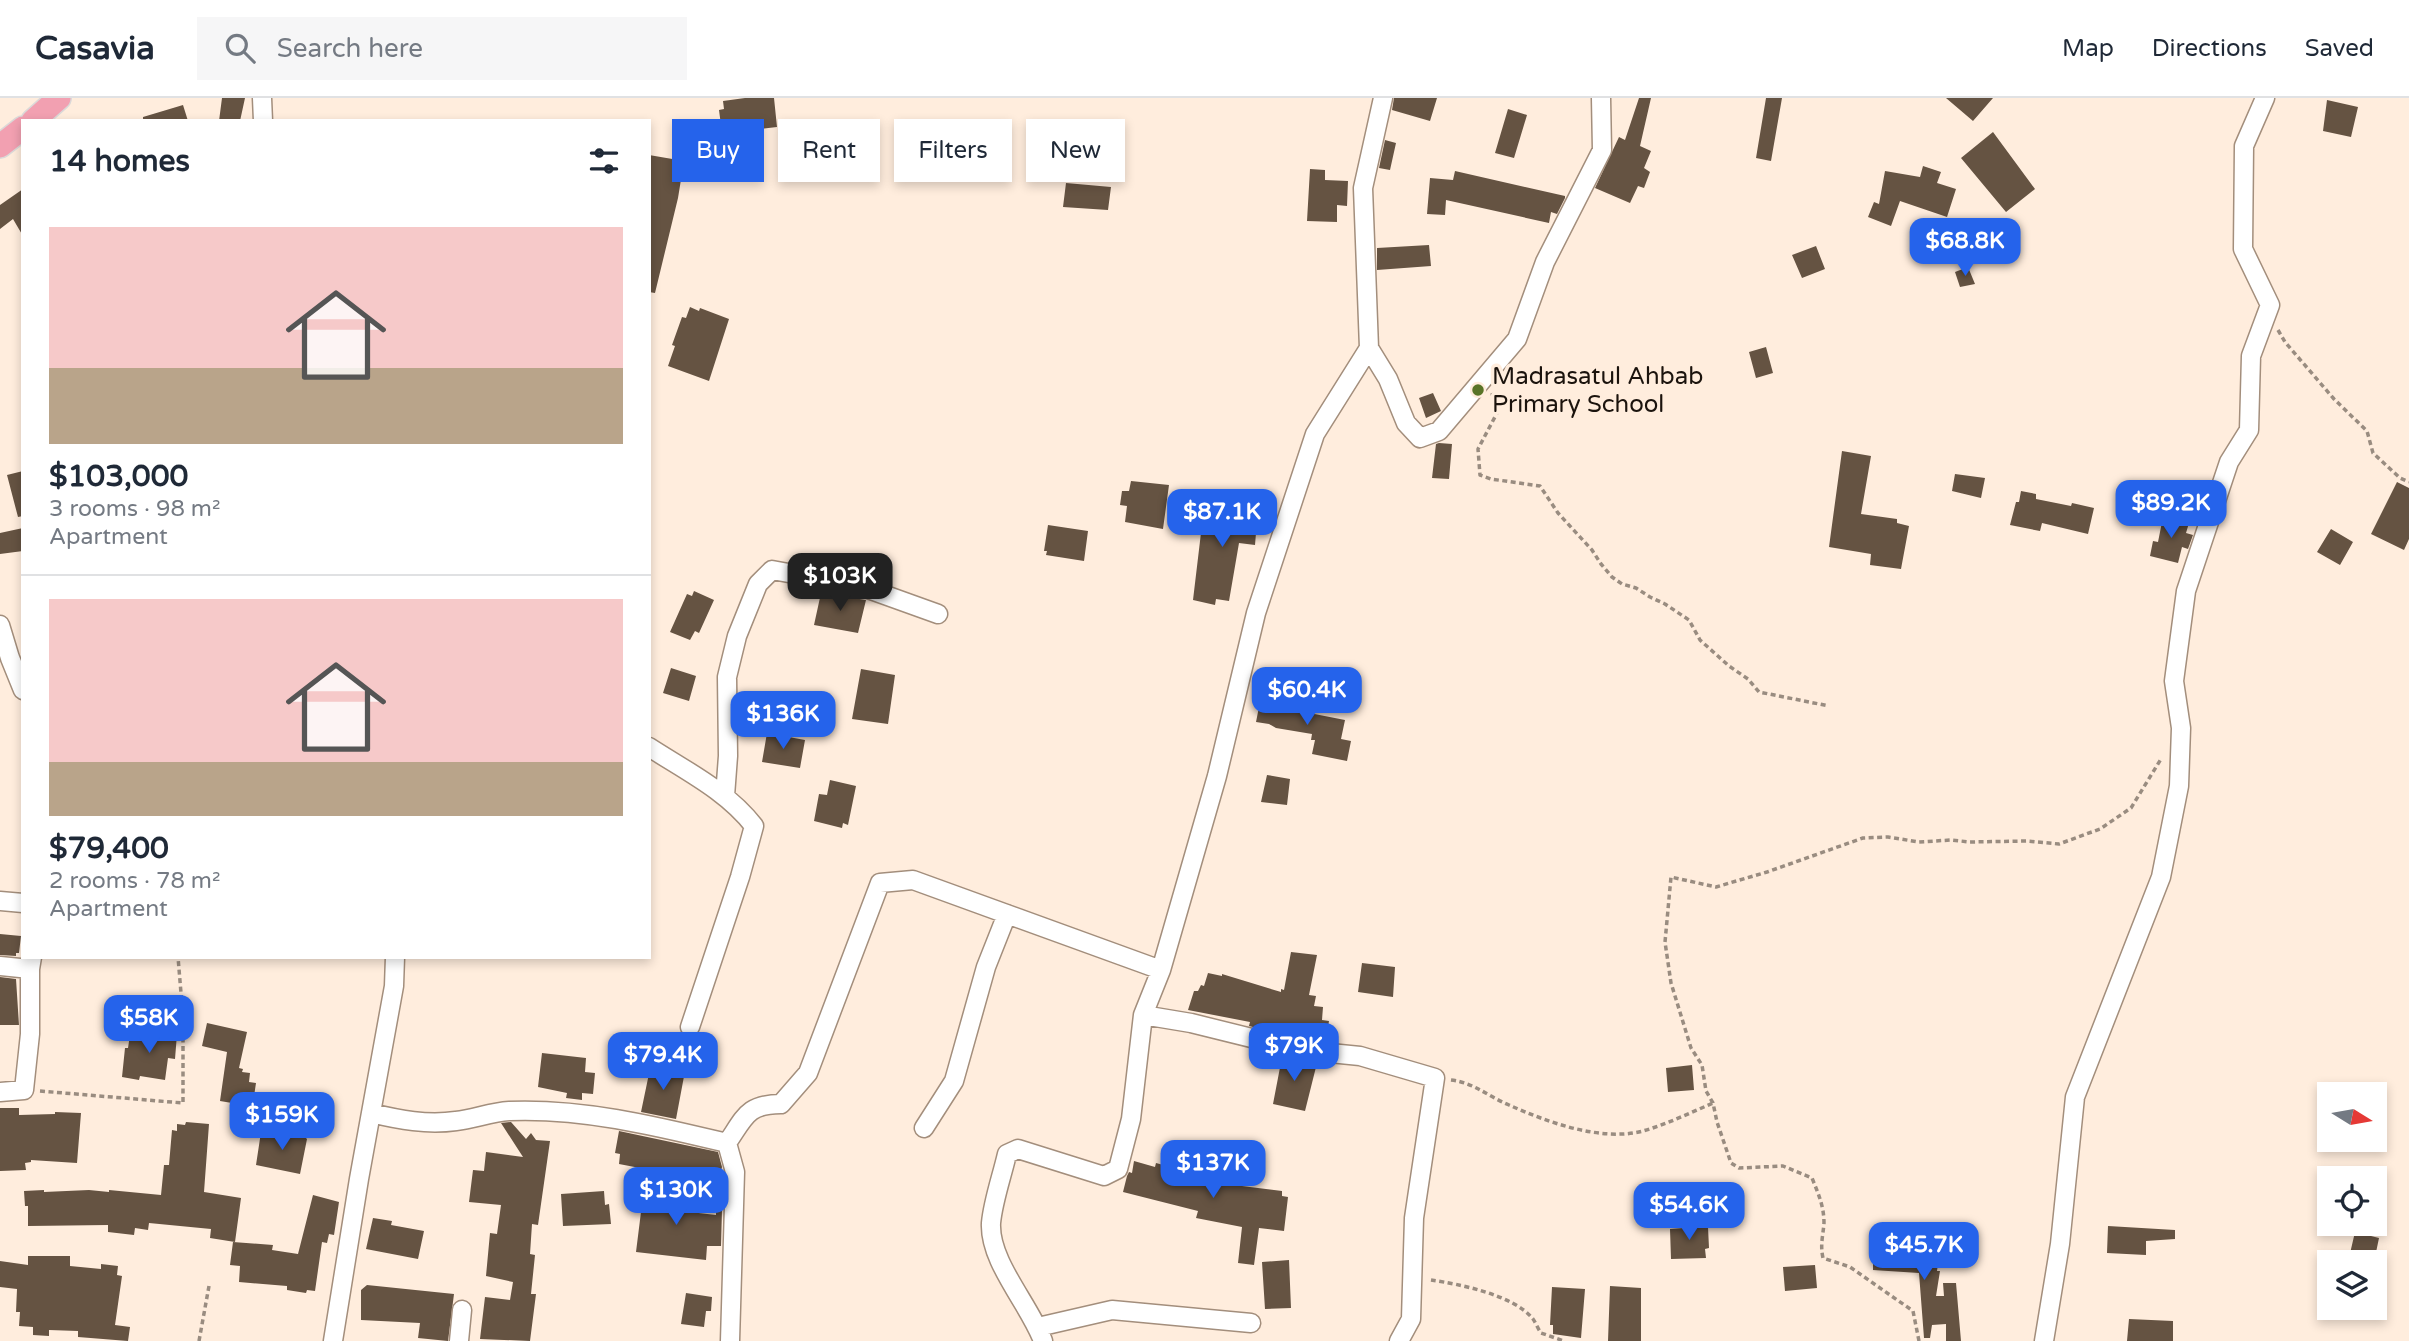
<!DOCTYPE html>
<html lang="en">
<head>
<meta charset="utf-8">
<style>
  :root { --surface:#fff; --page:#f6f6f7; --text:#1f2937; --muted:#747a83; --line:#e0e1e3; --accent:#2563eb }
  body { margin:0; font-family:"Varela Round",sans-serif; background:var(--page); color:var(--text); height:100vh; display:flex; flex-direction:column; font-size:26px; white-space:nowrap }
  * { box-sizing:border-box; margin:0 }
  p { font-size:23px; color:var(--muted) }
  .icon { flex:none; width:38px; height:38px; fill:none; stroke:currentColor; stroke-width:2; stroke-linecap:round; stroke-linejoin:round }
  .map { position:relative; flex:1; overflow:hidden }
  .panel { position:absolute; left:21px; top:21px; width:630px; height:840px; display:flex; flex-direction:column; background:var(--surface); border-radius:0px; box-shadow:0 4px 10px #0003 }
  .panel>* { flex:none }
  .banner { position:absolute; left:672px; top:21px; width:665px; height:63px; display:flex; gap:14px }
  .needle { width:46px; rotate:101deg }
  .buttons { position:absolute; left:2317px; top:984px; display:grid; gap:14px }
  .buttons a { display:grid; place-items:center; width:70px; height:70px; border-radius:0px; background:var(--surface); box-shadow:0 4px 10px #0003; font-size:35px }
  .price { position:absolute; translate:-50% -60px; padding:0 16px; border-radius:14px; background:var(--accent); color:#fff; font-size:23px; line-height:46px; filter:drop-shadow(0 2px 4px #0008) }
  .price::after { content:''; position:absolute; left:50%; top:42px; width:21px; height:16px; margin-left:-10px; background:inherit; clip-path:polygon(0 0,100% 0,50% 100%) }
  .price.selected { background:#222; color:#fff }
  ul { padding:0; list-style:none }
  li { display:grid; align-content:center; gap:14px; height:371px; padding:0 28px }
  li+li { border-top:2px solid var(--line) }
  li span { display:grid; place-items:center; height:217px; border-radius:0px; color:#555 }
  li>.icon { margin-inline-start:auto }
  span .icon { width:126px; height:126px; fill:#fffc; stroke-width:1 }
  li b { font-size:30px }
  h2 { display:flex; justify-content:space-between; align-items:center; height:84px; padding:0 28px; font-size:30px }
  .tag { padding:0 24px; border-radius:0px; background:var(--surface); box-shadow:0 4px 10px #0003; font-size:24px; line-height:63px }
  .tag.selected { background:var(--accent); color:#fff }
  header { display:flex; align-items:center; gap:42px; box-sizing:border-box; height:98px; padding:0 35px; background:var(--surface); border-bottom:2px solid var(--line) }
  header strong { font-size:33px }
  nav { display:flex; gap:38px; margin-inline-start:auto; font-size:24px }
  .search { width:490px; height:63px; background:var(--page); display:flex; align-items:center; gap:18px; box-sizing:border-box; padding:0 24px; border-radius:0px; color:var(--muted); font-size:26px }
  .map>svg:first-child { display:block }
</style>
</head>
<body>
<header>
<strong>Casavia</strong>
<div class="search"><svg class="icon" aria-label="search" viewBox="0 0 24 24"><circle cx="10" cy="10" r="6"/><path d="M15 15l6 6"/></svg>Search here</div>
<nav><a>Map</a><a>Directions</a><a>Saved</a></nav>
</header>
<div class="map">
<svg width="2409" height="1243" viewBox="0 0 2409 1243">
  <rect width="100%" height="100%" fill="#ffeddd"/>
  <path fill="#655342" d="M222,0H245L240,23H219Z
    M745,0H774L777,29L722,35L719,12L724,11L723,3Z
    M1394,0H1437L1430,23L1392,12Z
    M1639,0H1651L1640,48L1651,53L1644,70L1650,74L1644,90L1638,88L1630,105L1595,90L1619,39L1625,42Z
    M1766,0H1782L1771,63L1756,60Z
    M1946,0H1993L1973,23Z
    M2327,2L2358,9L2351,39L2323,33Z
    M183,7L188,23H143V19Z
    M1508,11L1527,17L1514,60L1495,55Z
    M1993,34L2035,91L2006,114L1961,60Z
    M1385,42L1396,45L1390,72L1379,70Z
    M649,57L684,63L678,100L655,195L649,194Z
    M1923,68L1941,74L1937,85L1956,91L1947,119L1900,103L1891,128L1868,119L1874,104L1879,106L1885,73L1920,79Z
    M1310,71L1325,72V82L1348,83L1347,108L1337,107V124L1307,123Z
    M1455,73L1565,98V100L1557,116L1551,114L1549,125L1446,102L1445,117L1427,116L1430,80L1453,82Z
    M1066,85L1111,89L1108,112L1063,109Z
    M23,91V138L13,121L0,131V107Z
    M1429,147L1431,168L1377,172V150Z
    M1816,148L1825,171L1802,180L1792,157Z
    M1968,169L1975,186L1960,189L1955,174Z
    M690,209L699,213L700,210L729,221L709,283L668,268L675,248L672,247L682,219L686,220Z
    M1766,249L1773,275L1756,280L1749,254Z
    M1433,295L1441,313L1426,320L1419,300Z
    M1439,345L1452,346L1449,381L1432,380L1436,346Z
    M1842,353L1871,358L1861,416L1897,421V425L1909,428L1901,471L1870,467L1871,456L1829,449Z
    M23,373V418L18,419L7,377Z
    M1955,376L1985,380L1981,400L1952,393Z
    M1131,383L1169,387L1163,431L1125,424L1127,408L1120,407L1122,393H1129Z
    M2397,384L2409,390V441L2404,452L2371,436Z
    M2021,393L2036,396V401L2071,408L2072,405L2094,410L2088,436L2042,425L2040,433L2010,427L2016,404H2019Z
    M1207,405L1258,411L1255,447L1239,445L1229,503L1216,501L1215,507L1193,502L1203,418H1205Z
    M2163,419L2189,425L2186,435L2193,437L2188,451L2182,449L2178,465L2150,458L2153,443L2158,444Z
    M1048,427L1088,433L1084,463L1046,457L1047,453H1044Z
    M23,430V453L0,456V435Z
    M2331,431L2353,444L2340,467L2317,454Z
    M694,493L714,502L699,535L695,533L690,542L670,534L687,496L692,498Z
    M821,495L866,502L858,535L814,527Z
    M671,570L696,578L689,603L663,595Z
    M861,571L895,577L888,626L852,621Z
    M1261,599L1296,606L1294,612L1345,622L1341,641L1351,643L1347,663L1312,656L1315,642H1311L1312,636L1276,630L1269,626L1256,624Z
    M767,635L805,642L800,670L762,664Z
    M1267,677L1290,681L1287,707L1261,704Z
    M830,682L856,688L848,727L843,725L842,730L814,723L819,696L827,697Z
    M0,836L21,838L19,855H16V858L0,857Z
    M1291,854L1317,857L1309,897L1316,898L1314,908L1323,909L1322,922L1329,923L1326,940L1322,939L1321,943L1302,941L1249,928L1250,924L1188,912L1194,893H1198L1201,887L1204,888L1208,875L1222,878V876L1281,894V891L1284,892Z
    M1362,865L1395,869L1393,899L1358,894Z
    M0,879L16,881L19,927H0Z
    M207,925L247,934L239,970L243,971L242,974L250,975L249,984L256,985L253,1005L233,1002L232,1005L220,1003L227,954L202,948Z
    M153,933L177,936L175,961L168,960L165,982L140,978L139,982L122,979L125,950H128L130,937L140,938L141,934L153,936Z
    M542,955L586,960L585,974L595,975L593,996L582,995V1002L566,1000L567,995L538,989Z
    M1282,959L1317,965L1305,1013L1273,1006Z
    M651,966L685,973L676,1021L641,1014Z
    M1692,967L1694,992L1668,994L1666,970Z
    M0,1010H19V1017L55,1016V1014L81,1015L77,1065L31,1062V1064L25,1065L26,1072L0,1073Z
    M186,1024L209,1026L204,1094L241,1100L235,1144L210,1140L211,1131L149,1125L148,1132L135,1130L134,1137L108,1134V1127L28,1128V1108H25L24,1093L44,1092V1094L89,1092L109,1094V1092L161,1097L164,1067H169L172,1032L177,1033V1026L185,1027Z
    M511,1024L526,1041L531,1035L536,1042L550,1043L538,1127L532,1126L530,1156L535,1157L531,1196H536L530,1243L480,1241L485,1199L510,1202L513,1184L486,1178L490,1135L497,1136L501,1107L469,1104L473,1072L484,1073L486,1054L523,1059L501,1025Z
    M619,1033L718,1054L722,1069L718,1085L619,1066L620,1056L615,1055Z
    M261,1034L285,1040L295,1035H301L307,1041L300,1076L256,1067Z
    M1134,1063L1155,1069L1156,1065L1192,1075L1193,1068L1244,1078L1242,1088L1282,1093V1098L1288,1099L1284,1133L1259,1130L1254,1167L1238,1165L1242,1129L1196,1120L1198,1113L1123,1094L1127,1078L1129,1074L1132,1075Z
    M684,1088L681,1113L716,1117V1111L722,1112L721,1148H707L706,1162L636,1154L642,1106L646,1107L649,1090Z
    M604,1093L605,1107L609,1106L611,1126L563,1128L561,1096Z
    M313,1097L339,1104L334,1137L329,1136L327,1145L322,1144L315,1193L307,1192L306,1195L287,1192V1188L239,1184L240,1168L230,1167L233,1144L273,1147L272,1152L298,1156Z
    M373,1120L392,1123L391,1127L424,1133L418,1161L366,1151Z
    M1704,1126V1130L1708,1129L1709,1150L1705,1151L1706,1160L1671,1161L1670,1131L1684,1130V1127Z
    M2108,1128L2175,1132V1141L2146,1143V1157L2107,1155Z
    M2355,1134L2379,1140L2374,1164H2348Z
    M1916,1141L1941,1142L1937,1173H1940L1936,1198H1944L1943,1185H1956L1961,1243H1946V1226L1932,1227L1930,1240H1924L1919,1175L1873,1172V1146L1915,1147Z
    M28,1158H70V1168L101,1171V1166L118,1168L117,1177L122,1178L115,1227L130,1229L128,1243L78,1239V1233L49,1232V1238L33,1237V1229L19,1228L20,1214H16L17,1191L0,1189V1163L28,1167Z
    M1289,1162L1291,1210L1265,1211L1262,1164Z
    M1815,1167L1817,1190L1785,1193L1783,1169Z
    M367,1187L454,1196L448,1243L418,1240L420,1225L361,1222V1192Z
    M1610,1188L1641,1190V1243H1608Z
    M1552,1189L1585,1191L1581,1240L1553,1236V1227H1550Z
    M686,1195L712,1199L711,1213H706L704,1229L681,1226Z
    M2129,1221L2173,1223V1243H2127Z"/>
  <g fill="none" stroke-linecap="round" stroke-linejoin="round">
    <defs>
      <path id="minor" d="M262,0L263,23
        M1369,250L1388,281L1406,325L1420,340L1439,333L1517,241L1545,164L1602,52L1601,0
        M0,527L10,560L23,592
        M649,649C686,673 727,693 754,728L740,779L690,929
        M725,698L728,658L727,579L737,538L758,486L772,472L860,488L938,516
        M0,803L23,805
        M0,868L30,871L32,859
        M1143,917L1191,925L1300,952L1360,958L1435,980L1414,1120L1411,1221L1399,1243
        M0,994L24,992L30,936V871
        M371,1015C400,1022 427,1027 456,1023C474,1021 491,1014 509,1013C583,1010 656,1028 727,1045
        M924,1030L954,983L986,869L1007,816
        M1038,1229L1112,1212L1251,1225
        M333,1243L359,1081L394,888L395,859
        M459,1243L462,1212
        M730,1243L735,1074L727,1045C745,1019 747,1006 781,1006L808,975L880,785L913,782L1161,872
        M1043,1243C1030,1207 989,1164 991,1125C993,1103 1002,1078 1007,1056L1018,1051L1104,1078L1118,1071L1131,1021L1143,917L1161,872L1217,678L1256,515L1315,336L1369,250L1363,90L1383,0
        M2044,1243L2060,1146L2075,999L2161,779L2179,688L2181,630L2174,583L2186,493L2229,364L2249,332L2251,258L2270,207L2243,151L2244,48L2265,0"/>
      <path id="major" d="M33,23L59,0
        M0,48L23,30"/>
    </defs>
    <use href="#minor" stroke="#a38e7c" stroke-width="21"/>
    <use href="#major" stroke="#dbd9d8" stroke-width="26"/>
    <path stroke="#998c80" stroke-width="3.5" stroke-dasharray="5 3.5" stroke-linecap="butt" d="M2278,232L2285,244L2334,301L2367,333L2373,355L2400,380L2409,384
      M1492,295L1497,315L1478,351L1480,377L1491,381L1540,388L1558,415L1592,452L1601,466L1612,479L1622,486L1636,490L1650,499L1665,506L1689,522L1700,542L1729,568L1748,581L1759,594L1829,608
      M1451,982C1475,985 1487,998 1509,1007C1547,1024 1601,1044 1643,1033C1667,1026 1690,1015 1713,1005
      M40,993L183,1005V919L178,859
      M1431,1182C1459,1186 1514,1197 1533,1221C1536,1225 1538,1231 1541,1235L1564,1243
      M199,1243L209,1188
      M1919,1243L1913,1213L1850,1169L1823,1160C1820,1147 1823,1138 1824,1125C1824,1108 1818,1095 1812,1080L1783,1068L1739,1070L1731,1065L1717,1024L1713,1005L1706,993L1702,967L1691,950L1671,885L1665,844L1671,779L1716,789L1767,774L1863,740L1888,739L1919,744L1951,742L1970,744L2027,743L2059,746L2100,731L2131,710L2161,661"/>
    <use href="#minor" stroke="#fff" stroke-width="18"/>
    <use href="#major" stroke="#f2a0b1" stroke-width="23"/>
  </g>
  <circle fill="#597428" stroke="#ffeddd" stroke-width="2.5" cx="1478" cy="292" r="7"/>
  <g text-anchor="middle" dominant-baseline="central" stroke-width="7" stroke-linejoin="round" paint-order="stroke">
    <g font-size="24" fill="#1b130d" stroke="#ffeddd" text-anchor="start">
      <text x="1492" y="278">Madrasatul Ahbab<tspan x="1492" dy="28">Primary School</tspan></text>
    </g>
  </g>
</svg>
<div class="buttons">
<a><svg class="needle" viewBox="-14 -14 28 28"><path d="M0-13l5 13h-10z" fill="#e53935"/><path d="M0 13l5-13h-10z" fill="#747a83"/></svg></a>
<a><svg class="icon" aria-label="locate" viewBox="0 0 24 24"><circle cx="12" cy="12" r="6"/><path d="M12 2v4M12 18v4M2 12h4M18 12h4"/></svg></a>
<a><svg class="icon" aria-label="layers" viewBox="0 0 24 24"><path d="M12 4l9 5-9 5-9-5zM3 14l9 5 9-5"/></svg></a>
</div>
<b class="price" style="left:1965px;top:180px">$68.8K</b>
<b class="price" style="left:2171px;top:442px">$89.2K</b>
<b class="price" style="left:1222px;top:451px">$87.1K</b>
<b class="price selected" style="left:840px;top:515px">$103K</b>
<b class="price" style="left:1307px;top:629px">$60.4K</b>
<b class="price" style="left:783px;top:653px">$136K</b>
<b class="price" style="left:149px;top:957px">$58K</b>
<b class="price" style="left:1294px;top:985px">$79K</b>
<b class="price" style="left:663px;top:994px">$79.4K</b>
<b class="price" style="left:282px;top:1054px">$159K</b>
<b class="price" style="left:1213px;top:1102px">$137K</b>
<b class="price" style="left:676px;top:1129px">$130K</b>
<b class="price" style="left:1689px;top:1144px">$54.6K</b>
<b class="price" style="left:1924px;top:1184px">$45.7K</b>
<div class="banner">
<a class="tag selected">Buy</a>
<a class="tag">Rent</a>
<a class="tag">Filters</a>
<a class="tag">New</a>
</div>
<section class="panel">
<h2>14 homes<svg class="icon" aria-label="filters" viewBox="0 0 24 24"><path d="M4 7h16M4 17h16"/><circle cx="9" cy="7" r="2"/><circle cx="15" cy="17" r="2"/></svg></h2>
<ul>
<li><span style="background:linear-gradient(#f6c9c9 65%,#b9a48a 0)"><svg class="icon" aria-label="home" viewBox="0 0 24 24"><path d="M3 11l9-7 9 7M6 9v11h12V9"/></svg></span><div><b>$103,000</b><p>3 rooms · 98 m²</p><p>Apartment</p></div></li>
<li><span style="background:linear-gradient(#f6c9c9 75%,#b9a48a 0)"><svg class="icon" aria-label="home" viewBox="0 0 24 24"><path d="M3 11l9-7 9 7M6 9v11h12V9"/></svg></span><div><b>$79,400</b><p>2 rooms · 78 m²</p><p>Apartment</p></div></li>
</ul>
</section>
</div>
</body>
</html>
